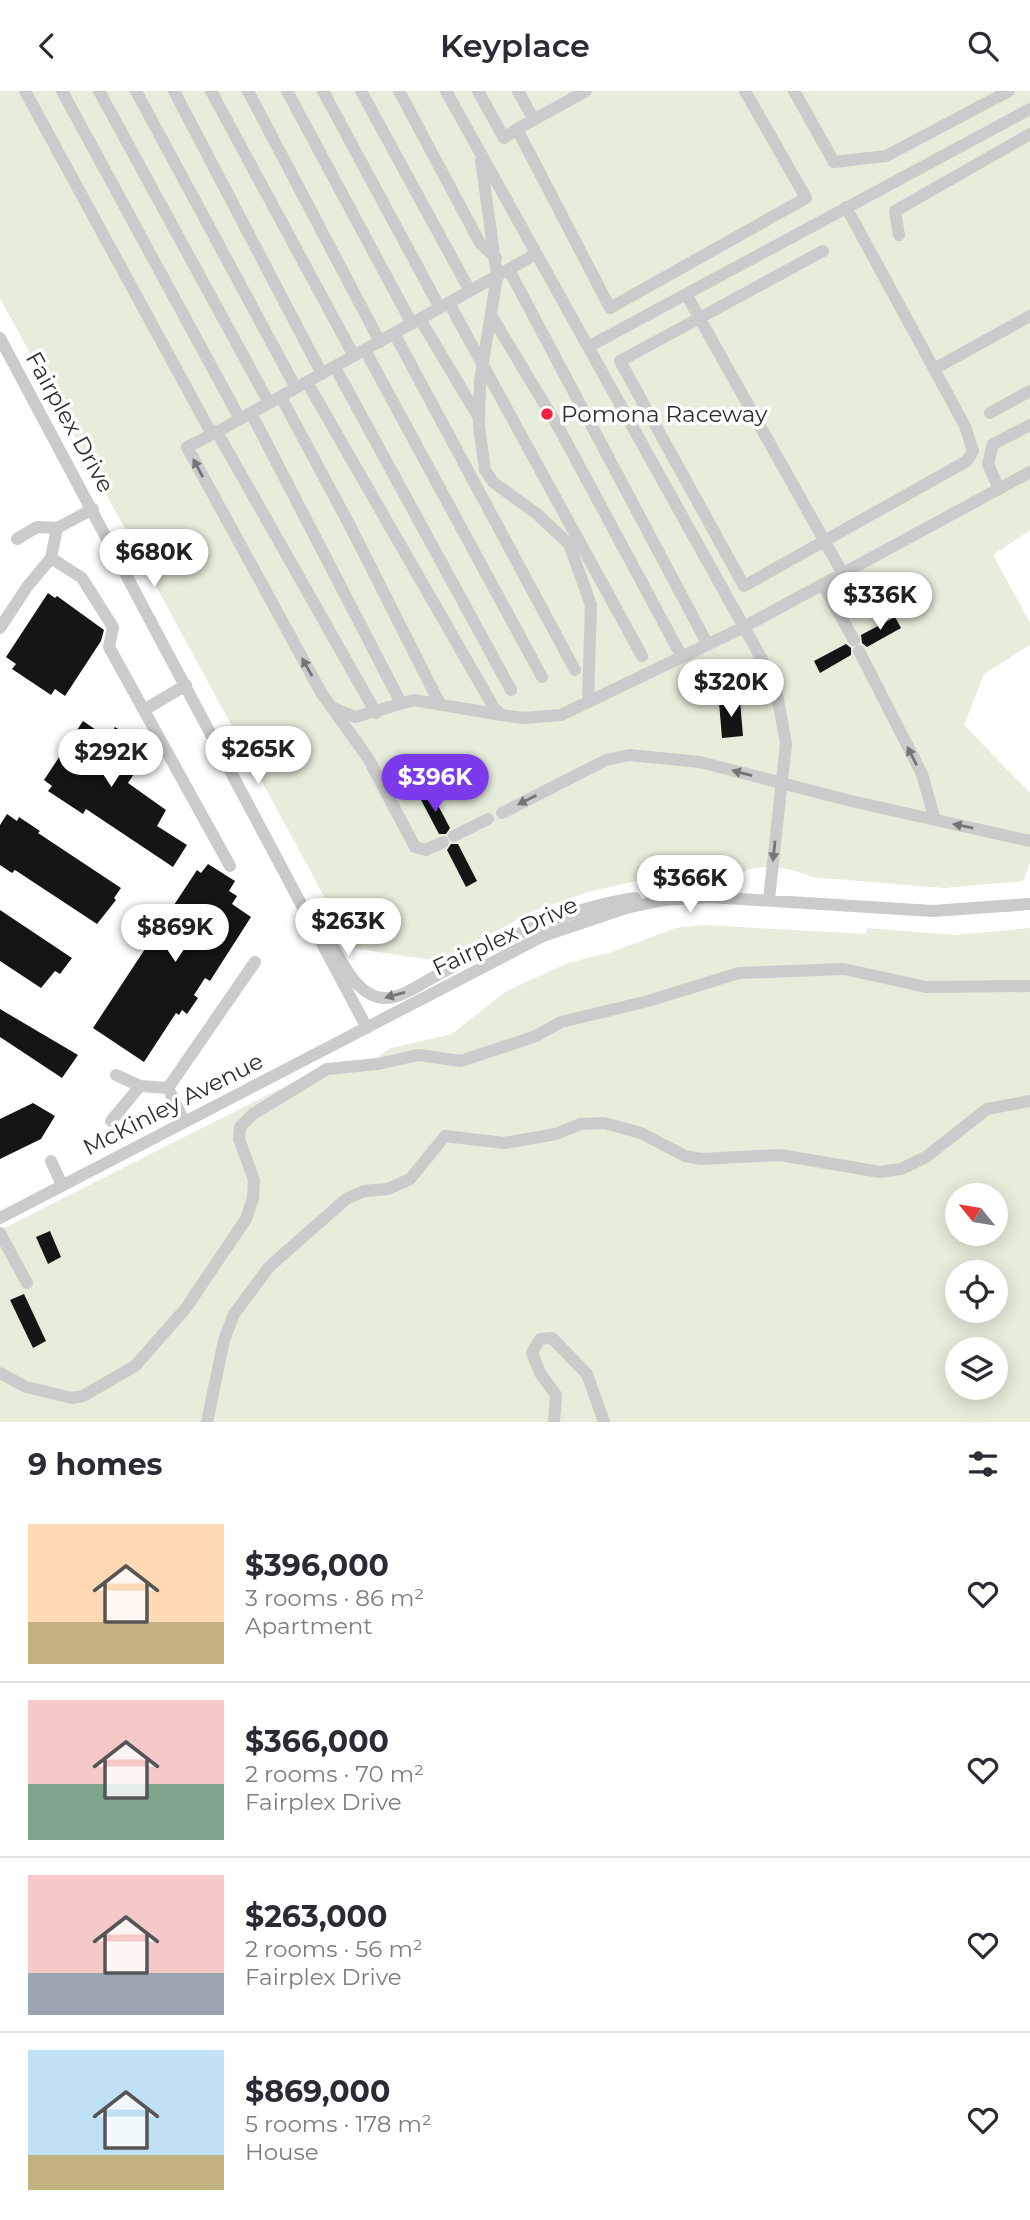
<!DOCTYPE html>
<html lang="en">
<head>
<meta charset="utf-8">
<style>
  :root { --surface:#fff; --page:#f2f2f3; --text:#2b2b33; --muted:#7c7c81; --line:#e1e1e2; --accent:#7c3aed }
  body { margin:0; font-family:Montserrat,sans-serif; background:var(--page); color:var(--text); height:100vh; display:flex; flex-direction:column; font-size:26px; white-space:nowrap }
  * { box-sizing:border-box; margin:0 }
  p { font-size:23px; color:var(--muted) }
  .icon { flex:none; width:38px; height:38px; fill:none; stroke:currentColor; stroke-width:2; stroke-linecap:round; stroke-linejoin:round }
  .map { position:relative; height:1331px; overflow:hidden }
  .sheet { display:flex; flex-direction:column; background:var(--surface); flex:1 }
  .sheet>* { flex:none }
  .needle { width:46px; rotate:300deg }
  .controls { position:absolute; left:945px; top:1092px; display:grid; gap:14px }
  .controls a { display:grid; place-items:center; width:63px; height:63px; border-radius:50%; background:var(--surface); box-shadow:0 4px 18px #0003; font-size:35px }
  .price { position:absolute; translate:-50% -60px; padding:0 16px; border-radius:24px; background:#fff; color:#222; font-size:23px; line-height:46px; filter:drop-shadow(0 2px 4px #0008) }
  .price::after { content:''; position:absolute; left:50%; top:42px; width:21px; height:16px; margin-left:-10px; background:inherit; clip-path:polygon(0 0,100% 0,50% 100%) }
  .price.on { background:var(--accent); color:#fff }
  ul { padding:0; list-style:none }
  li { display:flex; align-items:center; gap:21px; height:175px; padding:0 28px }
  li+li { border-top:2px solid var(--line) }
  li span { display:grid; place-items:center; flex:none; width:196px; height:140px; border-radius:0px; color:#555 }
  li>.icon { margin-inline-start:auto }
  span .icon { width:84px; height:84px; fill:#fffc; stroke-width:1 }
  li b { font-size:30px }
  h2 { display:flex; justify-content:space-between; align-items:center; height:84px; padding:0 28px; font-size:30px }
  header { display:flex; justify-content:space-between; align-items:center; height:91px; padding:0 28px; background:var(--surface); font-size:32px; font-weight:600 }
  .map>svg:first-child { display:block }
</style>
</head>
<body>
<header><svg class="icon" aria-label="back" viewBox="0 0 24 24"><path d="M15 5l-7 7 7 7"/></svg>Keyplace<svg class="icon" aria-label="search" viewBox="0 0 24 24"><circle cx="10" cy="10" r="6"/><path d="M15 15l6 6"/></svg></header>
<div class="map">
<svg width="1030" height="1331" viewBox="0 0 1030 1331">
  <rect width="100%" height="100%" fill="#fff"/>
  <path fill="#e6edda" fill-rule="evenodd" d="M0,0H1030V439L993,464L1030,532V554L984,583L964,634L1030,702V771L1023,790L944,797L811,786C796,777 758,772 743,781L636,790L588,801L534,820L439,870L352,857L0,207Z
    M704,834L866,843L867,837L956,844L1030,837V1331H0V1139L325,975L375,968L391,957L452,943L505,901L568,872L612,861L676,837ZM957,1104H996V1143H957ZM957,1181H996V1220H957ZM957,1258H996V1297H957Z"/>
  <path fill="#151515" d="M48,502L55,507L57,505L104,539L101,550L65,605L55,598L51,604L12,578L16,573L6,566Z
    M895,526L901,537L867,556L862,552L861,544Z
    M846,553L851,557V564L820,582L814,570Z
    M740,610L743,645L722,647L719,611Z
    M83,630L108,647L115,636L141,653L135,663L143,669L128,692L166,719L157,735L187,754L173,776L86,718L83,723L48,700L52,695L44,689Z
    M431,701L450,737L446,743H439L420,707Z
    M7,723L17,730L19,726L40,740L38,742L121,797L114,807L116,809L97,833L15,779L12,782L0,774V734Z
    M451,753H458L477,790L466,796L447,759Z
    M208,773L235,790L229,800L237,805L232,813L251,826L210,890L205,887L194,904L198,907L187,923L182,919L179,924L176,922L144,971L93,937L197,779L201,782Z
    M0,819L72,867L60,883L55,880L41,897L0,870Z
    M0,918L78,964L62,987L0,946Z
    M33,1012L55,1025L41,1048L0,1068V1028Z
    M50,1140L61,1166L48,1173L36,1146Z
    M24,1203L46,1250L33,1257L10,1209Z"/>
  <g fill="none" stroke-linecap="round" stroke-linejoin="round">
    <path stroke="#cbcbcb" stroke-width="12" d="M25,0L209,338L217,341L536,163
      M62,0L240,328
      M99,0L269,312
      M136,0L296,297
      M174,0L322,283
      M211,0L354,265
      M248,0L380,251
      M287,0L412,233
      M323,0L440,217
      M361,0L470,200
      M399,0L480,152L496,167
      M446,0L775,592L786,653L769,808
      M478,0L504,47L517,38
      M518,0L534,29
      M586,0L517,38L610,217L806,107L745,0
      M794,0L834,71L886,65L1009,0
      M481,69L497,185L480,290L479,336L485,379L493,391L537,423L569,453L591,514L588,609
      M899,144L895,120L1030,43
      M823,160L620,270L744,495L967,370L973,360L965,335L846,116
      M509,179L708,554
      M686,203L843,483
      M449,212L642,565
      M491,224L560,339L682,566
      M420,228L479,327
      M394,242L575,579
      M0,247L367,937
      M588,256L1030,18
      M365,259L542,586
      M335,276L511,599
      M934,278L1030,225
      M307,291L494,617L501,624L524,627L561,624L742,537L1030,381
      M281,306L349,433L440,613
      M251,322L401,612
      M990,322L1030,300
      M999,398L988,373L993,353L1030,334
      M93,418L57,437L51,467L82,487L113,536L109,556L230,775
      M17,448L37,436L57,437
      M823,494L854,549
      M0,537L27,496L51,467
      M859,560L922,683L935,729
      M333,617L355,626L414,609L501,624
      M144,619L186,594
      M376,622L217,341L187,356L322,603L368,667L415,756L426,759L443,751
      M502,722L606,669L629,664L700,671L851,710L1030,750
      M454,745L488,728
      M320,837C336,856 349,894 372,904C392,914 414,897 432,887C496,852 561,818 635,807
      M116,984L140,995
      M168,997L255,871
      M168,997L184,1030
      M111,1030L140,995L168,997
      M51,1070L62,1094
      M0,1127L543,845L626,817L664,809L710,806L933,820L1030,813
      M0,1142L27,1192
      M0,1282L26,1296L72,1307L83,1305L135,1275L186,1217L246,1128L253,1107L254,1089L239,1048L240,1036L253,1023L327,978L378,973L418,964L461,970L536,945L561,931L648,910L739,882L844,878L926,896L1030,895
      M207,1331L224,1249L234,1223L269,1176L346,1108L364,1100L388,1098L410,1088L445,1045L504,1052L556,1043L580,1033L604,1032L641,1042L685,1065L701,1068L780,1064L880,1081L901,1078L926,1066L987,1018L1030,1010
      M554,1331L556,1304L540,1282L532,1262L540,1248L552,1247L587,1283L604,1331"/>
  </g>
  <defs><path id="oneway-solid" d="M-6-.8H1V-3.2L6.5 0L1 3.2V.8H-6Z" transform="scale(1.75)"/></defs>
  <g fill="#757575">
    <use href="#oneway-solid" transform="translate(198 377) rotate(-118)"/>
    <use href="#oneway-solid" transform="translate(307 576) rotate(-119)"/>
    <use href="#oneway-solid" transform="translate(912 665) rotate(-117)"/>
    <use href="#oneway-solid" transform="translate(742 682) rotate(-165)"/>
    <use href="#oneway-solid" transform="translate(527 709) rotate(153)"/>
    <use href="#oneway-solid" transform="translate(963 735) rotate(-168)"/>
    <use href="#oneway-solid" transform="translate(774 760) rotate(96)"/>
    <use href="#oneway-solid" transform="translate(395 904) rotate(165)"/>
  </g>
  <circle fill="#f61f43" stroke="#fff" stroke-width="2.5" cx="547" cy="323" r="7"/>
  <g text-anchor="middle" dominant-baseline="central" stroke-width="7" stroke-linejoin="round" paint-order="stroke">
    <g font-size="23" fill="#2e2e2e" stroke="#fff" text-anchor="start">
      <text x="561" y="323">Pomona Raceway</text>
    </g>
    <g font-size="23" fill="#2e2e2e" stroke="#fff">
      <text transform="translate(70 331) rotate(61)">Fairplex Drive</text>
      <text transform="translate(505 845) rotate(-25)">Fairplex Drive</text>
      <text transform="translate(173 1013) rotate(-27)">McKinley Avenue</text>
    </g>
  </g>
</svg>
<div class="controls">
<a><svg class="needle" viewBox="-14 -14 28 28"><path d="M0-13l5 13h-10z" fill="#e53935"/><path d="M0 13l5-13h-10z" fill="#7c7c81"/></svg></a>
<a><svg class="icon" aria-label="locate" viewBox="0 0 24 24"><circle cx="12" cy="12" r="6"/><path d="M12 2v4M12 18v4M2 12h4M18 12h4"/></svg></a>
<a><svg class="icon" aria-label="layers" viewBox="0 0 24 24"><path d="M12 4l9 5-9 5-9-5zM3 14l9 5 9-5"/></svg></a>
</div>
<b class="price" style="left:154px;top:498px">$680K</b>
<b class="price" style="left:880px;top:541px">$336K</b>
<b class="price" style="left:731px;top:628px">$320K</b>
<b class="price" style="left:258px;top:695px">$265K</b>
<b class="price" style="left:111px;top:698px">$292K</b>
<b class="price on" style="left:435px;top:723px">$396K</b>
<b class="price" style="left:690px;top:824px">$366K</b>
<b class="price" style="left:348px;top:867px">$263K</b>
<b class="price" style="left:175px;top:873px">$869K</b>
</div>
<section class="sheet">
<h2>9 homes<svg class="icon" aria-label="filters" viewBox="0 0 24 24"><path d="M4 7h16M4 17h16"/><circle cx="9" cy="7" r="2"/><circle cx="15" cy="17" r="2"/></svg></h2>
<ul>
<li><span style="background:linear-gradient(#ffd9b3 70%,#c2b280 0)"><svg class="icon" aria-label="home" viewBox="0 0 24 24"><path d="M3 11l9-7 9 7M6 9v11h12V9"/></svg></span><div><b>$396,000</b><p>3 rooms · 86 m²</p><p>Apartment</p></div><svg class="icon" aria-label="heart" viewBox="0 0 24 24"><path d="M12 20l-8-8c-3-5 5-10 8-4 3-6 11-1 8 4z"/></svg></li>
<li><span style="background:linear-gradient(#f6c9c9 60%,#7fa58c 0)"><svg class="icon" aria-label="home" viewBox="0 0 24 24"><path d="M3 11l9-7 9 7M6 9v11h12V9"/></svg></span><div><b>$366,000</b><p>2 rooms · 70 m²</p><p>Fairplex Drive</p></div><svg class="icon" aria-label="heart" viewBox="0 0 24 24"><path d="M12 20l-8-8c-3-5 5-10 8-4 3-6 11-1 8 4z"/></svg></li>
<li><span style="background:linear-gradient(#f6c9c9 70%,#9aa5b1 0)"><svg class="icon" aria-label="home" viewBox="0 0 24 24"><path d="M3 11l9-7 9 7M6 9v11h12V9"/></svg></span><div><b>$263,000</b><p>2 rooms · 56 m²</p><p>Fairplex Drive</p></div><svg class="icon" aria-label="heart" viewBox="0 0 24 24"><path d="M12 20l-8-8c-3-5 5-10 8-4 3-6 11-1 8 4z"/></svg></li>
<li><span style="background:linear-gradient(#bfe0f5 75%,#c2b280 0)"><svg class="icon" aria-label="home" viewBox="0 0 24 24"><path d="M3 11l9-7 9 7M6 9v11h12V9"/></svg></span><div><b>$869,000</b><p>5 rooms · 178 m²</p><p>House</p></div><svg class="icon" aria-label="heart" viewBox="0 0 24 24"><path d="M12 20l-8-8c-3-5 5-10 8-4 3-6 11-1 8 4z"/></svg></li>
</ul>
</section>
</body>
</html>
